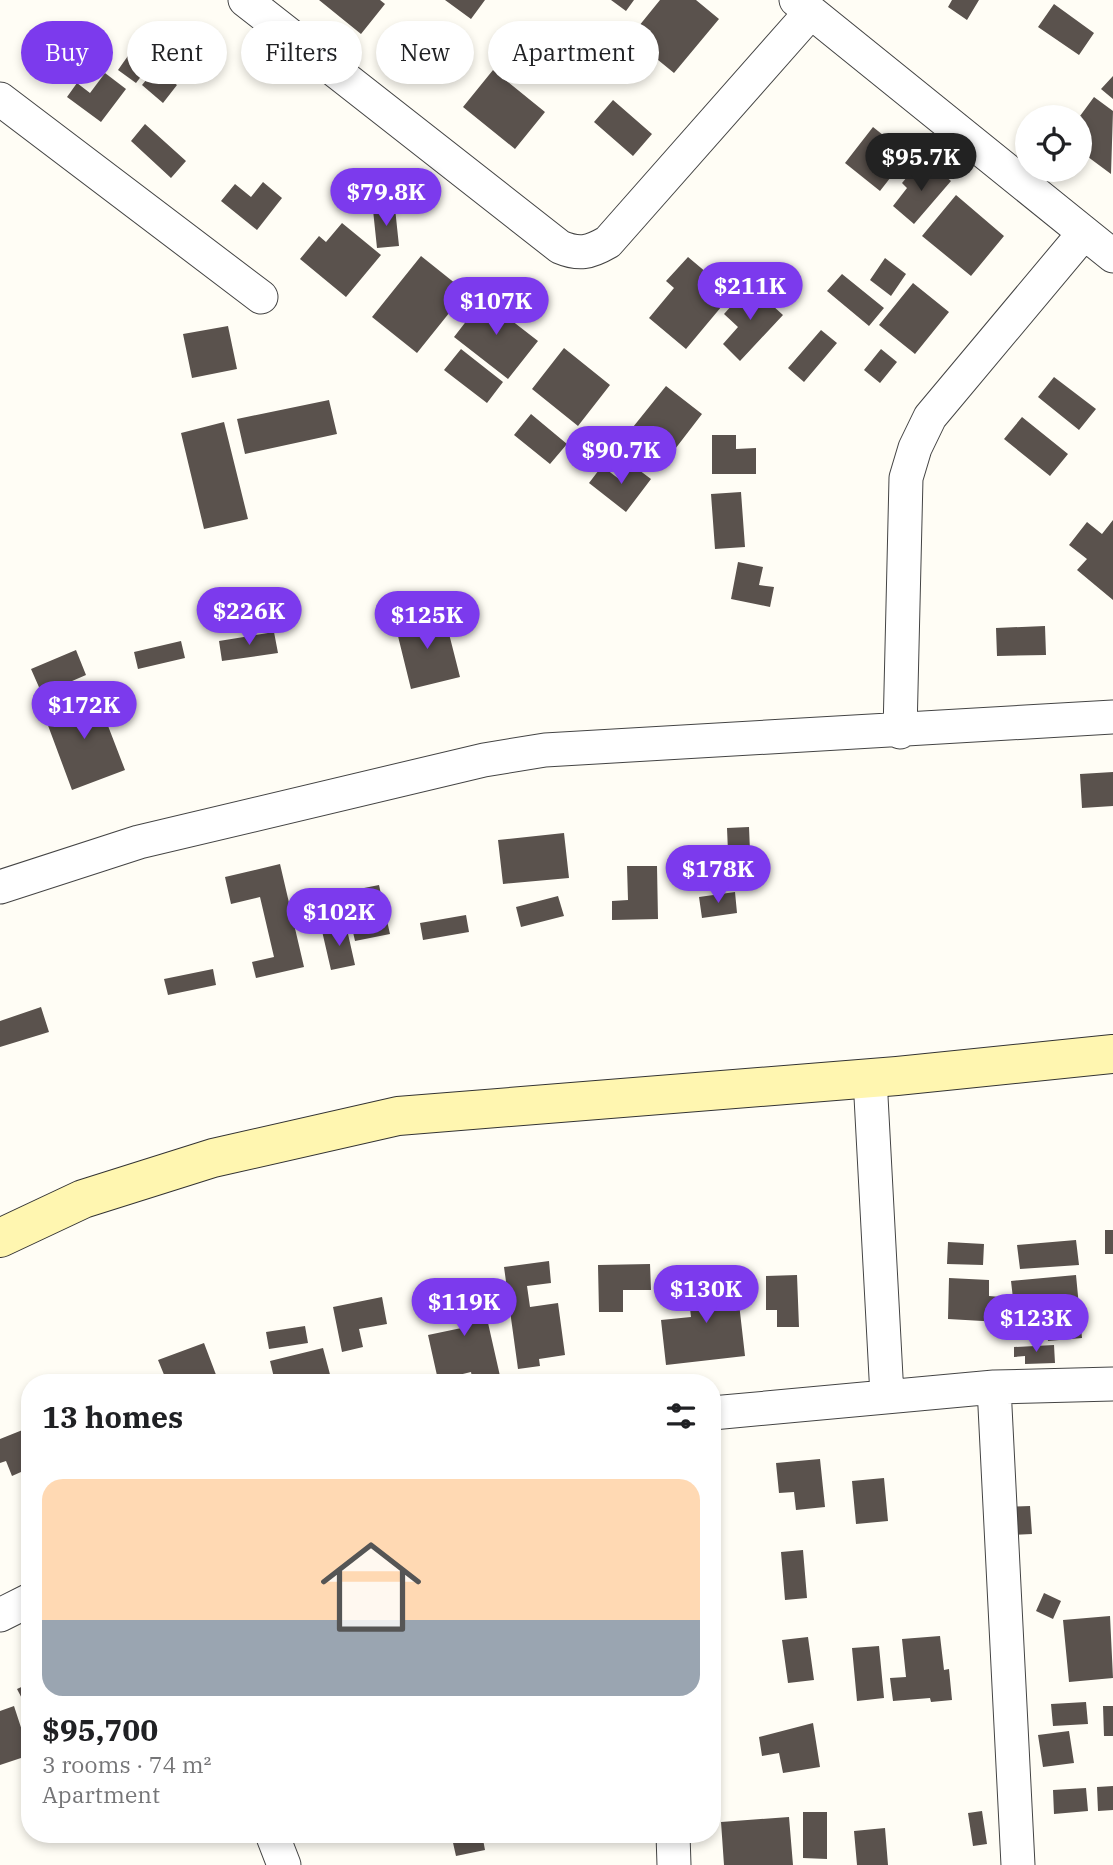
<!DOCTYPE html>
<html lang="en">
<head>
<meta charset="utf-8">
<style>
  :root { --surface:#fff; --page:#f6f6f6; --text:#202124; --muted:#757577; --accent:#7c3aed }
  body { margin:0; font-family:"IBM Plex Serif",serif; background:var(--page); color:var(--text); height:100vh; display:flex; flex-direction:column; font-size:26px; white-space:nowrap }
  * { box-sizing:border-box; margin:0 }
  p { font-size:23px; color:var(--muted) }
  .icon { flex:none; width:38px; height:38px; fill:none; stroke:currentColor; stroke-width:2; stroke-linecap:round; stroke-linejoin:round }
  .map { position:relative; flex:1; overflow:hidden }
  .drawer { position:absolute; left:21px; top:1374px; width:700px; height:469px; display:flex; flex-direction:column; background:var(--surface); border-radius:28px; box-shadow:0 4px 10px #0003 }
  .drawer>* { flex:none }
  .banner { position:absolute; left:21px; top:21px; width:700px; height:63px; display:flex; gap:14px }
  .fabs { position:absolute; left:1015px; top:105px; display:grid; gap:14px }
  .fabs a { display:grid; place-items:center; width:77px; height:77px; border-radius:50%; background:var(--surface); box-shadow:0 4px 10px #0003; font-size:35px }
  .price { position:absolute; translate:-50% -60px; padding:0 16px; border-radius:24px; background:var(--accent); color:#fff; font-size:23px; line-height:46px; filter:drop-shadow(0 2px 4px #0008) }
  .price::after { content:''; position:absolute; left:50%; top:42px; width:21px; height:16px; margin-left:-10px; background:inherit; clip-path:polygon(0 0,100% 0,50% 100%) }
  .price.on { background:#222; color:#fff }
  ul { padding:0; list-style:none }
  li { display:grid; align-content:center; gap:14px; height:371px; padding:0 21px }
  li span { display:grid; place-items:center; height:217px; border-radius:21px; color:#555 }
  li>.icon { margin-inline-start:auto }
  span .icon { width:126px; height:126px; fill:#fffc; stroke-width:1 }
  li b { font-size:30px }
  h2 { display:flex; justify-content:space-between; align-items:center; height:84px; padding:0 21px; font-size:30px }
  .tag { padding:0 24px; border-radius:32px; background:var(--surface); box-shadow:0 4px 10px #0003; font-size:24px; line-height:63px }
  .tag.on { background:var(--accent); color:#fff }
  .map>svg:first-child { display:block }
</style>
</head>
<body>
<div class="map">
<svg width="1113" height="1865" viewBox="0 0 1113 1865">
  <rect width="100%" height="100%" fill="#fffdf5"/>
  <path fill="#5a524d" d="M319,0H380L385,4L361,34Z
    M445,0H485L471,19Z
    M611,0H634L626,11Z
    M660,0H696L719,19L674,73L630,37Z
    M952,0H979L967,20L948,7Z
    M1054,4L1094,33L1079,55L1038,27Z
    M130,53L149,66L136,83L118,70Z
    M156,68L177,85L163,103L142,85Z
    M493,70L545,112L515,149L463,107Z
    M105,73L126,89L101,122L67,97L77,83L90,93Z
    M1113,76V99L1101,89Z
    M1094,97L1113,111L1111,174L1080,151V116Z
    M613,100L652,134L633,156L594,122Z
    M145,124L186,161L171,178L131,141Z
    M873,127L908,155L880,191L845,163Z
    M931,164L951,181L914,224L893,206L907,188L902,183L912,171L919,178Z
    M263,182L282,198L257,230L221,201L235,184L251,197Z
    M956,195L1004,236L971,276L922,236Z
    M395,208L399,246L377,248L373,210Z
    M342,223L381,255L346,297L300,259L319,236L326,242Z
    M421,256L466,292L417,353L372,317Z
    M688,257L732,294L686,349L649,318L674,288L666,281Z
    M885,258L906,274L891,296L870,280Z
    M842,274L884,308L869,326L827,291Z
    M913,283L949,312L915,354L879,325Z
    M750,285L783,315L740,361L723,344L738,327L724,314Z
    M488,293L511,312L507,317L538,341L508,379L454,337Z
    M228,326L237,369L192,378L183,334Z
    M821,330L837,343L804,382L788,368Z
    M564,348L610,385L578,426L532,389Z
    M461,349L503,382L487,403L444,370Z
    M881,349L897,362L880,383L864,370Z
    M1054,377L1096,409L1079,430L1038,397Z
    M666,386L702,414L662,466L625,437Z
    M329,400L337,434L245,454L237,419Z
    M531,414L567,444L550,464L514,435Z
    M1022,417L1068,454L1050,476L1004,439Z
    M224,422L248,519L204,529L181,433Z
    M712,435H736V449L756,448V474H712Z
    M631,464L651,479L626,512L589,483L602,466L619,479Z
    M741,492L745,547L715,549L711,494Z
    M1113,520V600L1077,570L1087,559L1069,545L1087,522L1102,534Z
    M738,562L763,567L759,585L774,587L770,607L731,599Z
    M444,614L460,677L411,689L395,624Z
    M1045,626L1046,655L997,656L996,628Z
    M274,632L278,653L222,661L219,641Z
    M181,641L185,658L138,669L134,652Z
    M76,650L86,675L42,694L31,669Z
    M95,692L125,770L72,790L43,712Z
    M1113,772V806L1082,808L1080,774Z
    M749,827L750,851L728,852L727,828Z
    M564,833L569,878L503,884L498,840Z
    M280,864L304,967L256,978L252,962L274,957L260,897L231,904L225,877Z
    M627,866H657L658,919L612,920V901L628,900Z
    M379,885L390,934L355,941L344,892Z
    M735,892L737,913L702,918L699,897Z
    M558,896L564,916L521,927L516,907Z
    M466,915L469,932L423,940L420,923Z
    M346,925L355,965L331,970L322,931Z
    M213,969L216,985L168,995L164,979Z
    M41,1007L49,1032L0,1047V1021Z
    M1105,1230H1113V1254H1105Z
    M1076,1240L1079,1265L1020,1269L1017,1245Z
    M948,1242L984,1244L983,1265L947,1264Z
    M549,1261L551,1283L527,1286L530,1307L558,1303L565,1355L539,1359L540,1366L518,1369L504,1267Z
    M650,1264L651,1290H623V1312H599L598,1265Z
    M797,1275L799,1327H777V1310H766V1276Z
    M1076,1275L1082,1338L1048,1341L1046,1322L1016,1325L1011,1281Z
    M736,1277L745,1356L666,1365L661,1320L691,1317L687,1282Z
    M949,1278L989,1280V1296L1001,1297L1000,1322L948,1319Z
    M479,1283L500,1376L473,1382L471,1372L438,1380L428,1335L471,1326L466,1302L426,1311L423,1296Z
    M382,1297L387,1324L359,1329L363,1347L342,1352L333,1307Z
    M305,1326L308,1343L269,1349L266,1332Z
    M204,1343L218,1380L167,1382L158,1360Z
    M1054,1345L1055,1363L1025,1364V1356L1014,1357V1347Z
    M323,1348L332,1382H275L270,1361Z
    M30,1427V1468L12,1476L6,1461L0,1463V1439Z
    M820,1459L825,1507L796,1510L794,1492L779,1493L776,1463Z
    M884,1478L888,1521L856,1524L852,1481Z
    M1030,1506L1032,1534L1009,1535L1007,1507Z
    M803,1550L807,1598L785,1600L781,1552Z
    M1044,1593L1061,1601L1053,1619L1036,1611Z
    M1110,1616L1113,1678L1069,1682L1063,1620Z
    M940,1636L944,1670L949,1669L952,1700L931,1702L930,1698L893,1701L890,1678L906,1677L902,1639Z
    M808,1637L814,1680L788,1683L782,1640Z
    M879,1646L884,1698L857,1701L852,1648Z
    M30,1683V1714L17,1689Z
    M1086,1702L1088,1724L1053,1726L1051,1704Z
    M14,1706L30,1755L0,1765V1711Z
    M1103,1706H1113V1736H1104Z
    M813,1723L820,1767L783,1773L779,1753L762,1756L759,1737Z
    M1069,1731L1074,1763L1043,1767L1038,1735Z
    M1113,1786V1810L1098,1811L1097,1787Z
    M1086,1788L1088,1811L1054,1814L1053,1790Z
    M982,1811L987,1844L973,1846L968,1813Z
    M803,1812H827V1859L803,1858Z
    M789,1817L793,1865H724L721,1822Z
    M885,1828L888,1865H857L854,1831Z
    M451,1834H482L485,1850L456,1856Z"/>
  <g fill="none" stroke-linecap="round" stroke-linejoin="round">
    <defs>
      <path id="street" d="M245,0L560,247C579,255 589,253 608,242L811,12
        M796,0L1113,256
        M0,99L261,297
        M900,732L906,478L915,448L930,417L1084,233
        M0,887L139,842L484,760L545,750L1113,717
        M870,1078L887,1396
        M994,1387L1018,1865
        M712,1413L994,1387L1113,1384
        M0,1615L30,1600
        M272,1834L284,1865
        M673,1834L674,1865"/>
      <path id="secondary" d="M0,1238L83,1199L213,1158L398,1116L897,1076L1113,1054"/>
    </defs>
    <use href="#street" stroke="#444" stroke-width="35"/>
    <use href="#secondary" stroke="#333" stroke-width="40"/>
    <use href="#street" stroke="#fff" stroke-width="33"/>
    <use href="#secondary" stroke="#fff6b0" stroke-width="38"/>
  </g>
</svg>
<div class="fabs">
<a><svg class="icon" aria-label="locate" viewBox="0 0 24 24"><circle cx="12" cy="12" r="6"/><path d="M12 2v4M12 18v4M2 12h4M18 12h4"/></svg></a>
</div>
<b class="price on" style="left:921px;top:193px">$95.7K</b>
<b class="price" style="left:386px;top:228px">$79.8K</b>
<b class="price" style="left:750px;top:322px">$211K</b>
<b class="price" style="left:496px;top:337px">$107K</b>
<b class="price" style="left:621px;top:486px">$90.7K</b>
<b class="price" style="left:249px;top:647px">$226K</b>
<b class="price" style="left:427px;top:651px">$125K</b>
<b class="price" style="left:84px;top:741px">$172K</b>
<b class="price" style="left:718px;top:905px">$178K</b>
<b class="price" style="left:339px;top:948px">$102K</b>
<b class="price" style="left:706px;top:1325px">$130K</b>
<b class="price" style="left:464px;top:1338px">$119K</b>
<b class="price" style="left:1036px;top:1354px">$123K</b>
<div class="banner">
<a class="tag on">Buy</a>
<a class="tag">Rent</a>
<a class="tag">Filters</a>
<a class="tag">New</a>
<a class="tag">Apartment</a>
</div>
<section class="drawer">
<h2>13 homes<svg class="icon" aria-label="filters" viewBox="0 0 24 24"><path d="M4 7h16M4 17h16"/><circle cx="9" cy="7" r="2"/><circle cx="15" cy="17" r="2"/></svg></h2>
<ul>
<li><span style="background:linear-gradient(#ffd9b3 65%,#9aa5b1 0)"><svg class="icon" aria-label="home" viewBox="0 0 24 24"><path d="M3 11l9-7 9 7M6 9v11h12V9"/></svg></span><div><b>$95,700</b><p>3 rooms · 74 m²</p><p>Apartment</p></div></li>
</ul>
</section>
</div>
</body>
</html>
